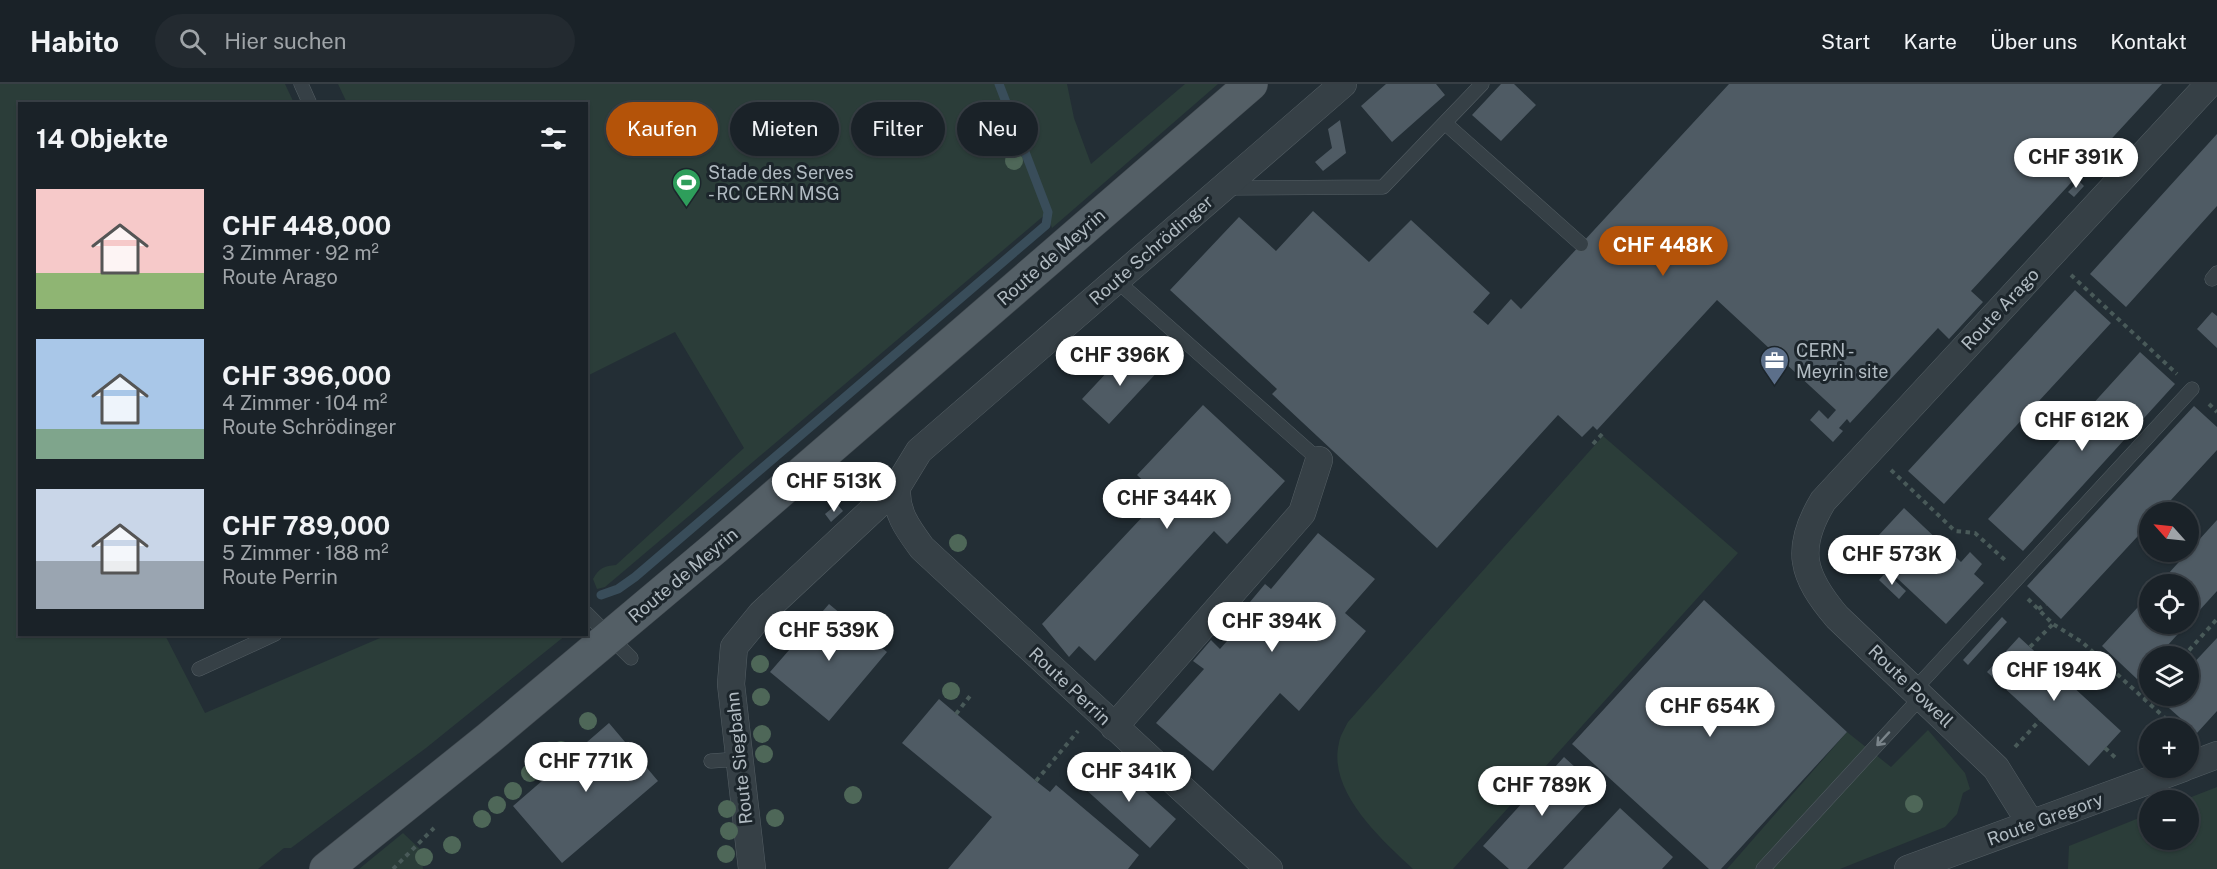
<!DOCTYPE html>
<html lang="de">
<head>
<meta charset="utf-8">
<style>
  :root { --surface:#1a2228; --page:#232a30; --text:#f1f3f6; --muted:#9fa4a8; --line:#383f45; --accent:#b45309 }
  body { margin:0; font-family:"Public Sans",sans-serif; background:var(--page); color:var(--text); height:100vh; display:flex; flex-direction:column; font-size:22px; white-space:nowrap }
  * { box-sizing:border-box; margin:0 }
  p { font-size:20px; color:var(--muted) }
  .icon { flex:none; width:33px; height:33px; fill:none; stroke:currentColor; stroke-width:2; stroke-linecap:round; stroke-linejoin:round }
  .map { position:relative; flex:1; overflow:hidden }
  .sheet { position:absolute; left:18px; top:18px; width:570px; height:534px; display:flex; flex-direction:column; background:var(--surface); border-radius:0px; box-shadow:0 2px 4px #0004,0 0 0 2px var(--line) }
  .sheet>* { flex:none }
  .top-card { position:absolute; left:606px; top:18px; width:570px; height:54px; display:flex; gap:12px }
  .needle { width:39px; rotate:297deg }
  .tools { position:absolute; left:2139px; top:418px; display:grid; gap:12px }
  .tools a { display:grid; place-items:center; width:60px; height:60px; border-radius:50%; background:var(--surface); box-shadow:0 2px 4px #0004,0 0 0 2px var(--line); font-size:30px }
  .price { position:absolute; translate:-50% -51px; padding:0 14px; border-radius:21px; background:#fff; color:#222; font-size:20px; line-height:39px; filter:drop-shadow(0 2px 3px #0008) }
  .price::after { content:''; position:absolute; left:50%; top:36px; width:18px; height:14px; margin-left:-9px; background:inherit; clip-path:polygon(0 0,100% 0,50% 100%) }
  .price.on { background:var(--accent); color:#fff }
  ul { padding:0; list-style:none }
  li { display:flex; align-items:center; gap:18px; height:150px; padding:0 18px }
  li span { display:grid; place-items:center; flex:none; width:168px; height:120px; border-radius:0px; color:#555 }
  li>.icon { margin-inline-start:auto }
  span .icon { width:72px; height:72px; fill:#fffc; stroke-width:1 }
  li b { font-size:26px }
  h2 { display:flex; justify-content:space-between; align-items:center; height:72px; padding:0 18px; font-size:26px }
  .pill { padding:0 21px; border-radius:27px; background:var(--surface); box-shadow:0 2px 4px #0004,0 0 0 2px var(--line); font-size:21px; line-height:54px }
  .pill.on { background:var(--accent); color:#fff }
  header { display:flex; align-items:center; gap:36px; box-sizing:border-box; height:84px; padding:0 30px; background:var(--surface); border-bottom:2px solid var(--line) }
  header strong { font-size:28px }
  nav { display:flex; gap:33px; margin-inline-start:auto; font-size:21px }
  .search { width:420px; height:54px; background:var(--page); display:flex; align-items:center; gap:15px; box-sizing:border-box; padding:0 21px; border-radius:33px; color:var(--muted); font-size:22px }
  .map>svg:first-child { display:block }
</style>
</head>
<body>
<header>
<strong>Habito</strong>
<div class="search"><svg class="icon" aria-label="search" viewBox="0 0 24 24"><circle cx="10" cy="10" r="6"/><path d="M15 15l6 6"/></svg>Hier suchen</div>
<nav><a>Start</a><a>Karte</a><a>Über uns</a><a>Kontakt</a></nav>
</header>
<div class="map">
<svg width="2217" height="785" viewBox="0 0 2217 785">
  <rect width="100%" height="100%" fill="#232e35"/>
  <path fill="#2b3d39" d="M0,0H285L294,19L20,20V550L170,551L166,553L205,629L387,551H566L426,664L291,764H284L258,785H0Z
    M338,0H1067L1074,34L1091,80L1185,0H1218L1052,144L1047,129L605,503L597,505L593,495C599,484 604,482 616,481L744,364L675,248L587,292L586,20L347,19Z
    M1603,352L1738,469L1453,785H1413C1382,756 1327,707 1339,659C1340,652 1345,644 1348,638Z
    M1928,646L1965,689L1970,705L1963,709L1957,730L1945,743L1840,785H1727L1847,648L1891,683Z
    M2217,703V785H2068L2069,762L2149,730L2150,756H2188V717H2181Z
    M403,749L422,767L423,785H359Z"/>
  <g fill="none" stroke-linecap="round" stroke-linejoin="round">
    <path stroke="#394d5a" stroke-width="9" d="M601,511L618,505L635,493L1046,141L1048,128L999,0"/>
  </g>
  <path fill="#4f5b64" d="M1386,0H1436L1445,11L1392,58L1361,22Z
    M1501,0H1514L1536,21L1501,57L1472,31Z
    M1729,0H2162L1971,207L1983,218L1949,255L1938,244L1850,339L1847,335L1839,344L1843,347L1833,358L1810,336L1819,326L1828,335L1836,326L1717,216L1597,346L1593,342L1582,353L1558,331L1437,464L1272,310L1277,305L1170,206L1239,133L1276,167L1313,127L1369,178L1411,136L1490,209L1473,228L1488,241L1511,215L1521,225Z
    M1340,36L1346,69L1323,87L1315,78L1332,64L1328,45Z
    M2217,50V122L2126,223L2090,190Z
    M2079,97L2084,102L2074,113L2068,108Z
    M2075,206L2111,239L1944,420L1908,387Z
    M2212,228L2217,232V264L2197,245Z
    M2140,268L2175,300L2023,467L1988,435Z
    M1124,270L1141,286L1152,274L1162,283L1109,340L1082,315Z
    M1203,321L1285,397L1227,460L1214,447L1095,577L1079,562L1069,573L1042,540L1161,413L1137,391Z
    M2194,322L2217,343V366L2159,429H2150V439L2061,535L2027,502Z
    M837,420L843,427L831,438L825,430Z
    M1904,424L1961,478L1970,468L1982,480L1974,490L1984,499L1946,540L1866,465Z
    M2217,436V507L2188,539V501H2158Z
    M1318,449L1375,495L1345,529L1366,547L1299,627L1280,609L1213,687L1156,639L1204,585L1193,577L1211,556L1220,565L1235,548L1229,543L1265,500L1271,505Z
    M1886,488L1906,507L1899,515L1879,496Z
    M2150,510V540H2187L2157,573H2150V581L2137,595L2102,562Z
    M1704,516L1847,648L1721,785H1709L1572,660Z
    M829,520L887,568L829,637L770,588Z
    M2002,533L2007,538L1968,581L1963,576Z
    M2019,553L2121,647L2089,682L1987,588Z
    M2217,554V627L2197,649L2160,616L2164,612H2188V585Z
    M939,615L1036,697L1050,708L1056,701L1139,771L1128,785H948L992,733L902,659Z
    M609,639L658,697L562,779L513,722Z
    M1564,673L1600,706L1527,785H1509L1483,762Z
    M1108,674L1176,735L1150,764L1082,702Z
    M1620,724L1673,773L1662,785H1563Z"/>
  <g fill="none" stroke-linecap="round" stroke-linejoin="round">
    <defs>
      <path id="service" d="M301,0L310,20
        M1446,40L1581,160
        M1227,104L1383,103L1482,0
        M2212,195L2217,189
        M1117,197L1319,376
        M586,529L631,574
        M199,585L275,550
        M1915,605L2192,305
        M711,677L740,675
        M1763,785L1922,612"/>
      <path id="minor" d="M897,403C895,428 908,445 922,464L1269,785
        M1114,643L1302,429L1319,376
        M2188,682L2217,671
        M2031,740L1996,684L1837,533C1802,492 1794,465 1823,417L2209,0
        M752,785L731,600L734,563L761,530L897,403L919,367L1343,0
        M1908,785L2183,684"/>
      <path id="primary" d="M326,785L489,654L715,464L1251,0"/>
    </defs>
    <use href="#service" stroke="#545e64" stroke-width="15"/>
    <use href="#minor" stroke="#545e64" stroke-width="28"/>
    <use href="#primary" stroke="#40494f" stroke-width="34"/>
    <path stroke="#495a59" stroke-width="4" stroke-dasharray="4.5 4.5" stroke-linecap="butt" d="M2071,191L2177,290
      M2209,320L2217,328
      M1593,360L1603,349
      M1891,386L1955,447L1975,449L2005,476
      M2028,515L2053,540L2082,558L2177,645
      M2038,525L2046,520
      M2030,563L2053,540
      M2183,573L2217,535
      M2144,616L2150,610
      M956,630L970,612
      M2015,663L2040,636
      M2105,664L2118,676
      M1036,697L1078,647
      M393,785L434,744"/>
    <use href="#service" stroke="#364046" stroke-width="14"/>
    <use href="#minor" stroke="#364046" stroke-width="27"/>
    <use href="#primary" stroke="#545f66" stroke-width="33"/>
  </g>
  <g fill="#4e6758">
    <circle cx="1014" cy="77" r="9"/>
    <circle cx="958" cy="459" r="9"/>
    <circle cx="760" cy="580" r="9"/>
    <circle cx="951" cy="607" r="9"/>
    <circle cx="761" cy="613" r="9"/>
    <circle cx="588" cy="637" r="9"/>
    <circle cx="762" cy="650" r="9"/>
    <circle cx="561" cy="666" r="9"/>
    <circle cx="764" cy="670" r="9"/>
    <circle cx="530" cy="689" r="9"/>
    <circle cx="513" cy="707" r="9"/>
    <circle cx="853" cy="711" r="9"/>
    <circle cx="1914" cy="720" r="9"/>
    <circle cx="497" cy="721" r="9"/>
    <circle cx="727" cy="725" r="9"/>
    <circle cx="775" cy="734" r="9"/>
    <circle cx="482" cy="735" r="9"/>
    <circle cx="729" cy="747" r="9"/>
    <circle cx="452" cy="761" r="9"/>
    <circle cx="726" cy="770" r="9"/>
    <circle cx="424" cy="773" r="9"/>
  </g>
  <defs><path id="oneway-shaft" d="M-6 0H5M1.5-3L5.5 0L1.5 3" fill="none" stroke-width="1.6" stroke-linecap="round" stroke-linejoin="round" transform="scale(1.5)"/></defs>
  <use stroke="#7a848a" href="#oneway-shaft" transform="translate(1883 655) rotate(133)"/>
  <defs>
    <symbol id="stadium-pin" viewBox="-11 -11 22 30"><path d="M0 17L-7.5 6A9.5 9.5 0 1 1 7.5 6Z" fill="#2e9e5b" stroke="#1c252b"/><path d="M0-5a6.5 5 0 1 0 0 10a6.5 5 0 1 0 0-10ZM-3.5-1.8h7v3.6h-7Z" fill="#fff"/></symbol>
    <symbol id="office-pin" viewBox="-11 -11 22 30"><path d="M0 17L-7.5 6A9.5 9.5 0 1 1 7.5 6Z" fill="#5c6f8a" stroke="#1c252b"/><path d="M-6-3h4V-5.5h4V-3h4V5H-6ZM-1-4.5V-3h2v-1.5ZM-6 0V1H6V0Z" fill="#fff"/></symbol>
  </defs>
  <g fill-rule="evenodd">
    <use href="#stadium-pin" x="670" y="82" width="33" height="45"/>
    <use href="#office-pin" x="1758" y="260" width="33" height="45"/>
  </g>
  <g text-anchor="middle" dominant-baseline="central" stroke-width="6" stroke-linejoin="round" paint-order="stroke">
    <g font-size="18" fill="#b1bbc2" stroke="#1c252b" text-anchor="start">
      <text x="708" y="88">Stade des Serves<tspan x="708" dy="21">- RC CERN MSG</tspan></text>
      <text x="1796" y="266">CERN -<tspan x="1796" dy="21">Meyrin site</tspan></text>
    </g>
    <g font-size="18" fill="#b1bbc2" stroke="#1c252b">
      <text transform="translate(1151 166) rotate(-41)">Route Schrödinger</text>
      <text transform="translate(1051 173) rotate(-41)">Route de Meyrin</text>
      <text transform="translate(2000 225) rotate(-47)">Route Arago</text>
      <text transform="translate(683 491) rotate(-40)">Route de Meyrin</text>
      <text transform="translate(1070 602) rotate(43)">Route Perrin</text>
      <text transform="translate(1911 602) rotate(44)">Route Powell</text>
      <text transform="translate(739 674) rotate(-96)">Route Siegbahn</text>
      <text transform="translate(2045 735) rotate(-20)">Route Gregory</text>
    </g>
  </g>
</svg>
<div class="tools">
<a><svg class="needle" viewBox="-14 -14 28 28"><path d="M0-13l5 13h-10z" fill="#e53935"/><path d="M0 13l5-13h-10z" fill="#9fa4a8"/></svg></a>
<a><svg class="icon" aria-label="locate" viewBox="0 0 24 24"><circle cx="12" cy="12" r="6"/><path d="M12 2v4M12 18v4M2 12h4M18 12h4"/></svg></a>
<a><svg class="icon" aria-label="layers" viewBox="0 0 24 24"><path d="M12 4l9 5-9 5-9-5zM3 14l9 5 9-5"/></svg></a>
<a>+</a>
<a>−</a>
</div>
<b class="price" style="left:2076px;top:105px">CHF 391K</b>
<b class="price on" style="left:1663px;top:193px">CHF 448K</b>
<b class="price" style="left:1120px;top:303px">CHF 396K</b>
<b class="price" style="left:2082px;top:368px">CHF 612K</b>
<b class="price" style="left:834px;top:429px">CHF 513K</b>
<b class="price" style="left:1167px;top:446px">CHF 344K</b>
<b class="price" style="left:1892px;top:502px">CHF 573K</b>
<b class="price" style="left:1272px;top:569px">CHF 394K</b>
<b class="price" style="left:829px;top:578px">CHF 539K</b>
<b class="price" style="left:2054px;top:618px">CHF 194K</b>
<b class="price" style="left:1710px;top:654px">CHF 654K</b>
<b class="price" style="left:586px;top:709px">CHF 771K</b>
<b class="price" style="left:1129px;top:719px">CHF 341K</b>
<b class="price" style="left:1542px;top:733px">CHF 789K</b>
<div class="top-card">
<a class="pill on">Kaufen</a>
<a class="pill">Mieten</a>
<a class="pill">Filter</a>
<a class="pill">Neu</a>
</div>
<section class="sheet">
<h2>14 Objekte<svg class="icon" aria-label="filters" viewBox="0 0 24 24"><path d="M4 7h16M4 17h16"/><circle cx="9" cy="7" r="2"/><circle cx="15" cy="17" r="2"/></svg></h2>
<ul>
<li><span style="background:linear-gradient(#f6c9c9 70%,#8fb573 0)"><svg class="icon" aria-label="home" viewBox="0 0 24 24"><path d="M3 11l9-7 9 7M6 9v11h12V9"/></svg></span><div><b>CHF 448,000</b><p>3 Zimmer · 92 m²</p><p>Route Arago</p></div></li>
<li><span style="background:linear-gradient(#a9c7e8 75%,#7fa58c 0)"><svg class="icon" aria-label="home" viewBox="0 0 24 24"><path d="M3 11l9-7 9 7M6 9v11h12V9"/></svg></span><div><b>CHF 396,000</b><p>4 Zimmer · 104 m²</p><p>Route Schrödinger</p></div></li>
<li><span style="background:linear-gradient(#c9d6e8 60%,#9aa5b1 0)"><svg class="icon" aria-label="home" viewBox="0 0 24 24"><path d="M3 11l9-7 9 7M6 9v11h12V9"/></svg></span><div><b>CHF 789,000</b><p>5 Zimmer · 188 m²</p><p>Route Perrin</p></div></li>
</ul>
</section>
</div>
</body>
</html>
